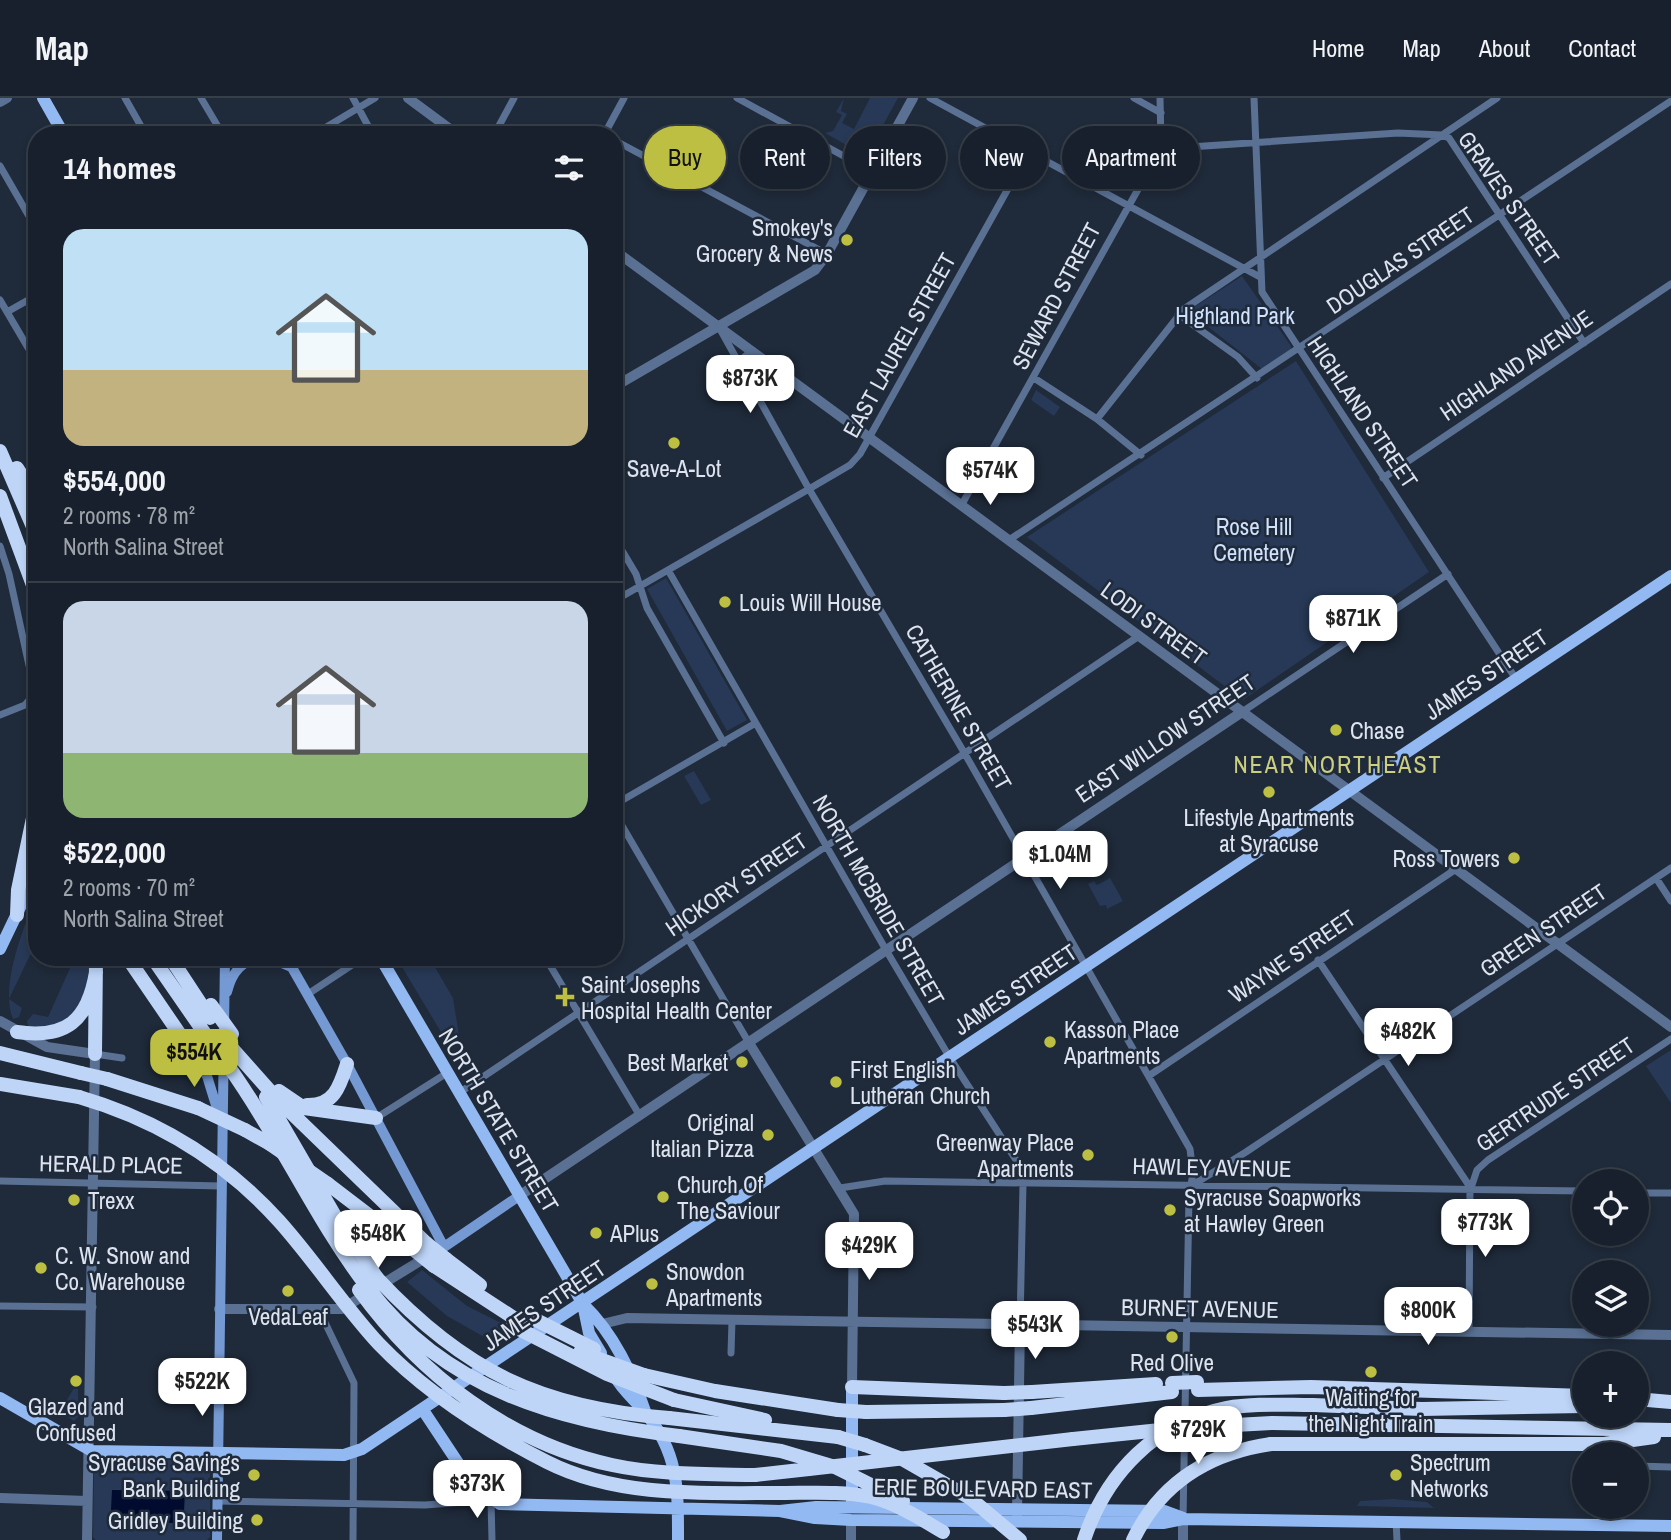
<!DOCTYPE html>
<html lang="en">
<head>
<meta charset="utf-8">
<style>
  :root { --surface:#17202c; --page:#242d38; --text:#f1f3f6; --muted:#9ea3a9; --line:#363e48; --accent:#bdbf43 }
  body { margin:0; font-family:"Archivo Narrow",sans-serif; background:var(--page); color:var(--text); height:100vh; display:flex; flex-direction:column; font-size:26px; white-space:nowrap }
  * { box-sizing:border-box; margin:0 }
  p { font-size:23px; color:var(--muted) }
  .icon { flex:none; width:38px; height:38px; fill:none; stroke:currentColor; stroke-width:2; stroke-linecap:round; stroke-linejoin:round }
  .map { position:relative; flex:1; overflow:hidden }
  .sheet { position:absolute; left:28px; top:28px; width:595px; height:840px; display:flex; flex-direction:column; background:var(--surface); border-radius:28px; box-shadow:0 4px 10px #0003,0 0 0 2px var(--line) }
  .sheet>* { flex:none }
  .top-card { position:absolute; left:644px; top:28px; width:665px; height:63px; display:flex; gap:14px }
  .controls { position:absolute; left:1572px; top:1071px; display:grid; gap:14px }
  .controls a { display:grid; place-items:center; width:77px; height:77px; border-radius:50%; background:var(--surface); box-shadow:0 4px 10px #0003,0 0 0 2px var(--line); font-size:35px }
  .price { position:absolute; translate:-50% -60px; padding:0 16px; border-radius:14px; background:#fff; color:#222; font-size:23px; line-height:46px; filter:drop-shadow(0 2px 4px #0008) }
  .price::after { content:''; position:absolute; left:50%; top:42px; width:21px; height:16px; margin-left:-10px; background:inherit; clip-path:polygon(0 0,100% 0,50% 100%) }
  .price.selected { background:var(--accent); color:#111 }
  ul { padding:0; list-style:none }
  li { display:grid; align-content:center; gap:14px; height:371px; padding:0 35px }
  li+li { border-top:2px solid var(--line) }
  li span { display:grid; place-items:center; height:217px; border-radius:21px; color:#555 }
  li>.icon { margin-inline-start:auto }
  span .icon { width:126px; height:126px; fill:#fffc; stroke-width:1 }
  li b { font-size:30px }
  h2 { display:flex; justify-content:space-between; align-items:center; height:84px; padding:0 35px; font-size:30px }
  .pill { padding:0 24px; border-radius:32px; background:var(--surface); box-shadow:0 4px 10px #0003,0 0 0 2px var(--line); font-size:24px; line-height:63px }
  .pill.selected { background:var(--accent); color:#111 }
  header { display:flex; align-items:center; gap:42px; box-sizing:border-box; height:98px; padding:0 35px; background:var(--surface); border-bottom:2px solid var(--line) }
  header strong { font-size:33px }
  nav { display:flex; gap:38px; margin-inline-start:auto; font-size:24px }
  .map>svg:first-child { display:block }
</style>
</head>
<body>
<header>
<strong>Map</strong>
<nav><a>Home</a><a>Map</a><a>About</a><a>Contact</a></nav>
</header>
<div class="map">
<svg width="1671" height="1442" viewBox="0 0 1671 1442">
  <rect width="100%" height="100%" fill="#1f2a3a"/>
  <path fill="#273956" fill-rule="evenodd" d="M844,0L841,13L847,16L842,25L854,31L870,0H898L866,58L825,35L833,33L842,17L836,14Z
    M1242,178L1291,248V252L1262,271L1188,213Z
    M1296,263L1429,474L1243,602L1027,439Z
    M1036,292L1060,309L1054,318L1031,302Z
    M666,480L747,622L727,633L647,491Z
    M694,673L711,702L701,707L684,678Z
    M1110,780L1123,803L1107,811L1106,807L1100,808L1088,786L1094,783L1097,787Z
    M37,799L33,851L9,901L22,910L19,919L13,921C0,892 21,832 37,799Z
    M75,859H87C93,884 78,923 50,929C44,930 35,929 28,928L27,923L33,916L48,919Z
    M396,859H429L453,900L459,937L447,944Z
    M1671,952V1005L1646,968Z
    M422,1172L467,1208L509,1229L493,1244L447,1218L407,1184Z
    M78,1283V1319L74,1323L60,1314Z
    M99,1362H204L210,1366V1439L207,1442H96L93,1439L94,1367ZM112,1392L184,1393V1414H174V1425L120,1423V1413Z
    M1393,1401L1427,1404L1434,1410L1357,1408L1360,1403Z"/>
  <path fill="#000b2f" d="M112,1392L185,1393L184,1414H174V1425L120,1424V1413L111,1412Z"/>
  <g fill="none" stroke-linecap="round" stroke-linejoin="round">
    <path stroke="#5a7194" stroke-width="7" d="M125,0L146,37
      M201,0L223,37
      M353,0L373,37
      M737,0L873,74
      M930,0L1260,179
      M1134,0L1161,15
      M1254,0L1262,194L1516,581
      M313,37L375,0
      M494,37L514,0
      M604,37L624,0
      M614,42L827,156
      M1160,51L1398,35L1442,37L1449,40L1584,245
      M0,68L37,132
      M0,202L37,265
      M7,214L37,197
      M1178,216L1238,259L1257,280
      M720,231L809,391L965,656L1190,1051L1193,1075L1189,1098L1183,1421
      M1034,280L1097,321L1141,357
      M1097,321L1184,211L1497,0
      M1383,380L1671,186
      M961,408L1155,61L1161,44L1160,0
      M614,439L636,476L647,510L724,645
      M1009,442L1671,3
      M0,448L9,476L32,581L30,601L25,607L0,617
      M668,472L886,852L950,960L1020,1068L1023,1086L1020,1226
      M614,503L809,391L850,367L860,356L1029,53
      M1242,614L1448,476
      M614,707L754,626
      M614,714L749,945
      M1656,780L1671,803
      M545,859L640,1018
      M1318,862L1470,1089L1469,1234
      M308,896L364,859
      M95,956L122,960
      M1150,977L1456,771
      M459,995L1139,538
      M376,1020L447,975
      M0,1083L221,1088
      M1191,1088L1246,1054L1671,770
      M840,1090L885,1083L1584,1093
      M1471,1090L1477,1072L1488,1062L1671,941
      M1636,1095H1671
      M0,1208L93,1209
      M319,1212L354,1285L353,1442
      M731,1255L732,1223
      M1636,1368L1671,1369
      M217,1403L425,1407L491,1402L492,1442
      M1396,1423L1397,1442"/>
    <path stroke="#5a7194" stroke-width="10" d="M408,0L458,37
      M0,4L7,0
      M614,152L1671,929
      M738,266L753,254
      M614,289L815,172L827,156L913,0
      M0,923L47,949L95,956L87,1442
      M749,945L854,1116L852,1289
      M519,1098L1242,614
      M219,1211H342L428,1158
      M602,1226L627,1220L1671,1237
      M0,1400L87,1403
      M1017,1417L1020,1226
      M851,1442V1422
      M1183,1442V1421"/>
    <path stroke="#7599d2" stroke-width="10" d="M268,859L291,869
      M286,859L347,966L444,1149L519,1098
      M227,894C232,874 242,862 262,859
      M183,941L207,978L219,1017
      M217,1442L225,859"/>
    <path stroke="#93b9f3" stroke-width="12" d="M43,0L64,37
      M0,851L37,774
      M380,859L583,1206C614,1236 632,1275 646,1316
      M583,1206L589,1235L601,1255
      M614,1277C622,1292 634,1301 645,1314C679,1356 678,1391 678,1442
      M0,1300L92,1353L344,1357L362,1351L1671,478
      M423,1312L472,1386L500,1406L780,1413L816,1409L1164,1413L1183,1420
      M852,1404V1289
      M780,1413L815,1420L851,1422L1163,1425L1183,1421L1671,1428"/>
    <path stroke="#bed5f8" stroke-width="14" d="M0,353L37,438
      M17,370L37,401
      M0,398L37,498
      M17,817L18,792L37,701
      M127,859L183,941
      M152,859L210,943
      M170,859L210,920
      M17,934C66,941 88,923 96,874
      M229,947L277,1001L426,1145
      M0,955L81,975
      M95,956L96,859
      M229,969C280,1040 315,1121 368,1190
      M107,981L198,1010
      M0,986L79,999
      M279,993L304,1010L376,1020
      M266,999L335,1118L377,1180
      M307,1007C334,1008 340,988 347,966
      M245,1032L270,1046
      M328,1086L413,1151
      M446,1161L480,1187
      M434,1168L520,1224
      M644,1277L715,1293L838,1312
      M852,1289L1004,1295
      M1198,1292L1311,1289L1584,1298
      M1032,1294L1156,1286
      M1636,1301L1671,1304
      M674,1302L765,1322
      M1312,1307L1422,1311L1584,1308
      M1031,1310L1172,1294
      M866,1314L1004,1312
      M669,1320L838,1339
      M1198,1329L1272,1325L1671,1332
      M679,1338L781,1353L835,1369
      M1073,1341L1170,1331
      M1271,1346H1604L1654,1339
      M865,1347L902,1361L970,1400
      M755,1377L809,1371"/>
    <path stroke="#bed5f8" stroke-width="14" d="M211,907L232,936
      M210,943L229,969
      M81,975L107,981
      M79,999C158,1022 224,1062 279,1123C314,1162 343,1207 379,1246C427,1296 486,1333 547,1364C618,1400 705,1395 782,1395C811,1395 842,1393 871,1399C896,1405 921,1421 943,1434
      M198,1010L245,1032
      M270,1046L328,1086
      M426,1145L446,1161
      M413,1151L434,1168
      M377,1180C465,1274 541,1310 669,1320
      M369,1191C446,1292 560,1324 679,1338
      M359,1192C420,1276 508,1345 612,1367C658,1377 707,1376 755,1377
      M528,1218L594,1251
      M513,1228L607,1276L674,1302
      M580,1254L644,1277
      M1172,1285L1197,1284
      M1004,1295L1032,1294
      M838,1312L866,1314
      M1004,1312L1031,1310
      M838,1339L865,1347
      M837,1370L903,1403
      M809,1371L1073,1341
      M970,1400L1020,1442
      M1084,1442C1106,1375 1156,1324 1226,1310C1254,1305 1284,1307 1312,1307
      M1133,1442C1161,1384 1209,1355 1271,1346"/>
  </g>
  <g fill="#bdbf43" stroke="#1f2a3a" stroke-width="2.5">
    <circle cx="847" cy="142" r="7"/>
    <circle cx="674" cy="345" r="7"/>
    <circle cx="725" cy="504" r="7"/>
    <circle cx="1336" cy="632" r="7"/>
    <circle cx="1269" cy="694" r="7"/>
    <circle cx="1514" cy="760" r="7"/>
    <path d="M561.5 888.5h7v7h7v7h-7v7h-7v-7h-7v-7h7z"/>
    <circle cx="1050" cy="944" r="7"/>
    <circle cx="742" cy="964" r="7"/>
    <circle cx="836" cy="984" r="7"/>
    <circle cx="768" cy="1037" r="7"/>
    <circle cx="1088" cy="1057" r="7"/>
    <circle cx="663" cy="1099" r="7"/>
    <circle cx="74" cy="1102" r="7"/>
    <circle cx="1170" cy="1112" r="7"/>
    <circle cx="596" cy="1135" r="7"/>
    <circle cx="41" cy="1170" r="7"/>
    <circle cx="652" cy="1186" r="7"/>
    <circle cx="288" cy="1193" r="7"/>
    <circle cx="1172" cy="1239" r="7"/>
    <circle cx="1371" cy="1274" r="7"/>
    <circle cx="76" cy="1283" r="7"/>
    <circle cx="254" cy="1377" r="7"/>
    <circle cx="1396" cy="1377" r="7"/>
    <circle cx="257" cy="1422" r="7"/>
  </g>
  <g text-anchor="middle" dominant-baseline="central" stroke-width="5" stroke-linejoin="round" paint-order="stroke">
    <g font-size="23" fill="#dde4ef" stroke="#1f2a3a">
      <text transform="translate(1509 100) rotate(55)">GRAVES STREET</text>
      <text transform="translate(1400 162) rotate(-34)">DOUGLAS STREET</text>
      <text transform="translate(1056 198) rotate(-62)">SEWARD STREET</text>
      <text transform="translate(899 247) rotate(-61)">EAST LAUREL STREET</text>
      <text transform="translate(1516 267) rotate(-34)">HIGHLAND AVENUE</text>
      <text transform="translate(1363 314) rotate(56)">HIGHLAND STREET</text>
      <text transform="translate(1154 525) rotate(36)">LODI STREET</text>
      <text transform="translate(1486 576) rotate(-34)">JAMES STREET</text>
      <text transform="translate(959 609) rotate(60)">CATHERINE STREET</text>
      <text transform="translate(1165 640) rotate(-34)">EAST WILLOW STREET</text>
      <text transform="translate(736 786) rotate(-34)">HICKORY STREET</text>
      <text transform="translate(879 802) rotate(60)">NORTH MCBRIDE STREET</text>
      <text transform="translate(1543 832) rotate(-34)">GREEN STREET</text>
      <text transform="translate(1292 858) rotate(-34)">WAYNE STREET</text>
      <text transform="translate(1015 891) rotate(-34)">JAMES STREET</text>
      <text transform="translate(1555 996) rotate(-34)">GERTRUDE STREET</text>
      <text transform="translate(499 1022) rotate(59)">NORTH STATE STREET</text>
      <text transform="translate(111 1066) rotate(1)">HERALD PLACE</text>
      <text transform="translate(1212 1069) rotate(1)">HAWLEY AVENUE</text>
      <text transform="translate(544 1207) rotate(-34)">JAMES STREET</text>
      <text transform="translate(1200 1210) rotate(1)">BURNET AVENUE</text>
      <text transform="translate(983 1390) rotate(1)">ERIE BOULEVARD EAST</text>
    </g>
    <g font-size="23" fill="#dde4ef" stroke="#1f2a3a" text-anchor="start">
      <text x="833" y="129" text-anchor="end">Smokey's<tspan x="833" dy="26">Grocery &amp; News</tspan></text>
      <text x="674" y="370" text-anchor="middle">Save-A-Lot</text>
      <text x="739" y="504">Louis Will House</text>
      <text x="1350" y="632">Chase</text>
      <text x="1269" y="719" text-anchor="middle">Lifestyle Apartments<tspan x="1269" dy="26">at Syracuse</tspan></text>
      <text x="1500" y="760" text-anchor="end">Ross Towers</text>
      <text x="581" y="886">Saint Josephs<tspan x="581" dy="26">Hospital Health Center</tspan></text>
      <text x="1064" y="931">Kasson Place<tspan x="1064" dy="26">Apartments</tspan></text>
      <text x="728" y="964" text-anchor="end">Best Market</text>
      <text x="850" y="971">First English<tspan x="850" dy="26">Lutheran Church</tspan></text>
      <text x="754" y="1024" text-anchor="end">Original<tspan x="754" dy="26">Italian Pizza</tspan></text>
      <text x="1074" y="1044" text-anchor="end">Greenway Place<tspan x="1074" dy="26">Apartments</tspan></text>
      <text x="677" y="1086">Church Of<tspan x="677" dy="26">The Saviour</tspan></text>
      <text x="1184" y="1099">Syracuse Soapworks<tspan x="1184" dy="26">at Hawley Green</tspan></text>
      <text x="88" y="1102">Trexx</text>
      <text x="610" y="1135">APlus</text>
      <text x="55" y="1157">C. W. Snow and<tspan x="55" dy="26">Co. Warehouse</tspan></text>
      <text x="666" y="1173">Snowdon<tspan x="666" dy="26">Apartments</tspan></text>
      <text x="288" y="1218" text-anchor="middle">VedaLeaf</text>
      <text x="1172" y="1264" text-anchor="middle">Red Olive</text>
      <text x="1371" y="1299" text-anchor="middle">Waiting for<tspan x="1371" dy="26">the Night Train</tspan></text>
      <text x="76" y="1308" text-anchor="middle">Glazed and<tspan x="76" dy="26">Confused</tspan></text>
      <text x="240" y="1364" text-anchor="end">Syracuse Savings<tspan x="240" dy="26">Bank Building</tspan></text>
      <text x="1410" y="1364">Spectrum<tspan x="1410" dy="26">Networks</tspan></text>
      <text x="243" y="1422" text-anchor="end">Gridley Building</text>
    </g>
    <g font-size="23" fill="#cfe1fd" stroke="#1f2a3a">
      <text x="1235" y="217">Highland Park</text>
      <text x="1254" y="428">Rose Hill<tspan x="1254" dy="26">Cemetery</tspan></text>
    </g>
    <g font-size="24" letter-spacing="2" fill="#cccf81" stroke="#1f2a3a">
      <text x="1338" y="666">NEAR NORTHEAST</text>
    </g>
  </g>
</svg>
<div class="controls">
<a><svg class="icon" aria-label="locate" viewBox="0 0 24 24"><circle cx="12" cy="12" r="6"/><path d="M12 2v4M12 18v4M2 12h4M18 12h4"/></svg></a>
<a><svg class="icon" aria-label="layers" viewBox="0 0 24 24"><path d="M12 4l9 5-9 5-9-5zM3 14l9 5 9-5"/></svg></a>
<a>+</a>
<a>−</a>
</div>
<b class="price" style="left:750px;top:317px">$873K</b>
<b class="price" style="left:990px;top:409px">$574K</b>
<b class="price" style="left:1353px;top:557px">$871K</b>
<b class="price" style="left:1060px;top:793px">$1.04M</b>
<b class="price" style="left:1408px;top:970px">$482K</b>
<b class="price selected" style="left:194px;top:991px">$554K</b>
<b class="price" style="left:1485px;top:1161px">$773K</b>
<b class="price" style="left:378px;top:1172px">$548K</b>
<b class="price" style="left:869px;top:1184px">$429K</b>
<b class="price" style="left:1428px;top:1249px">$800K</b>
<b class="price" style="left:1035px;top:1263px">$543K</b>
<b class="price" style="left:202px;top:1320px">$522K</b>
<b class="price" style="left:1198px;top:1368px">$729K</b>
<b class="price" style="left:477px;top:1422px">$373K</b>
<div class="top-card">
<a class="pill selected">Buy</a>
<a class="pill">Rent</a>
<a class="pill">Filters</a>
<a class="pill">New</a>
<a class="pill">Apartment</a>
</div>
<section class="sheet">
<h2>14 homes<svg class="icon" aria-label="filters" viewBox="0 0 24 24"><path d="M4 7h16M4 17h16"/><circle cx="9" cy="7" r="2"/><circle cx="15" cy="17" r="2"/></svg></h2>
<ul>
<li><span style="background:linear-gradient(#bfe0f5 65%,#c2b280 0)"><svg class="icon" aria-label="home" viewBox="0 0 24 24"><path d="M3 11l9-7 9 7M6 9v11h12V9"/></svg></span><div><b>$554,000</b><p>2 rooms · 78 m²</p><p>North Salina Street</p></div></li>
<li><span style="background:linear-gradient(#c9d6e8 70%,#8fb573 0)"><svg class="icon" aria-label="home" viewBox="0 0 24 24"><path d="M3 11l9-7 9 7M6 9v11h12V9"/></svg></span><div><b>$522,000</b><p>2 rooms · 70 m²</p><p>North Salina Street</p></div></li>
</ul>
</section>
</div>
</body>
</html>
